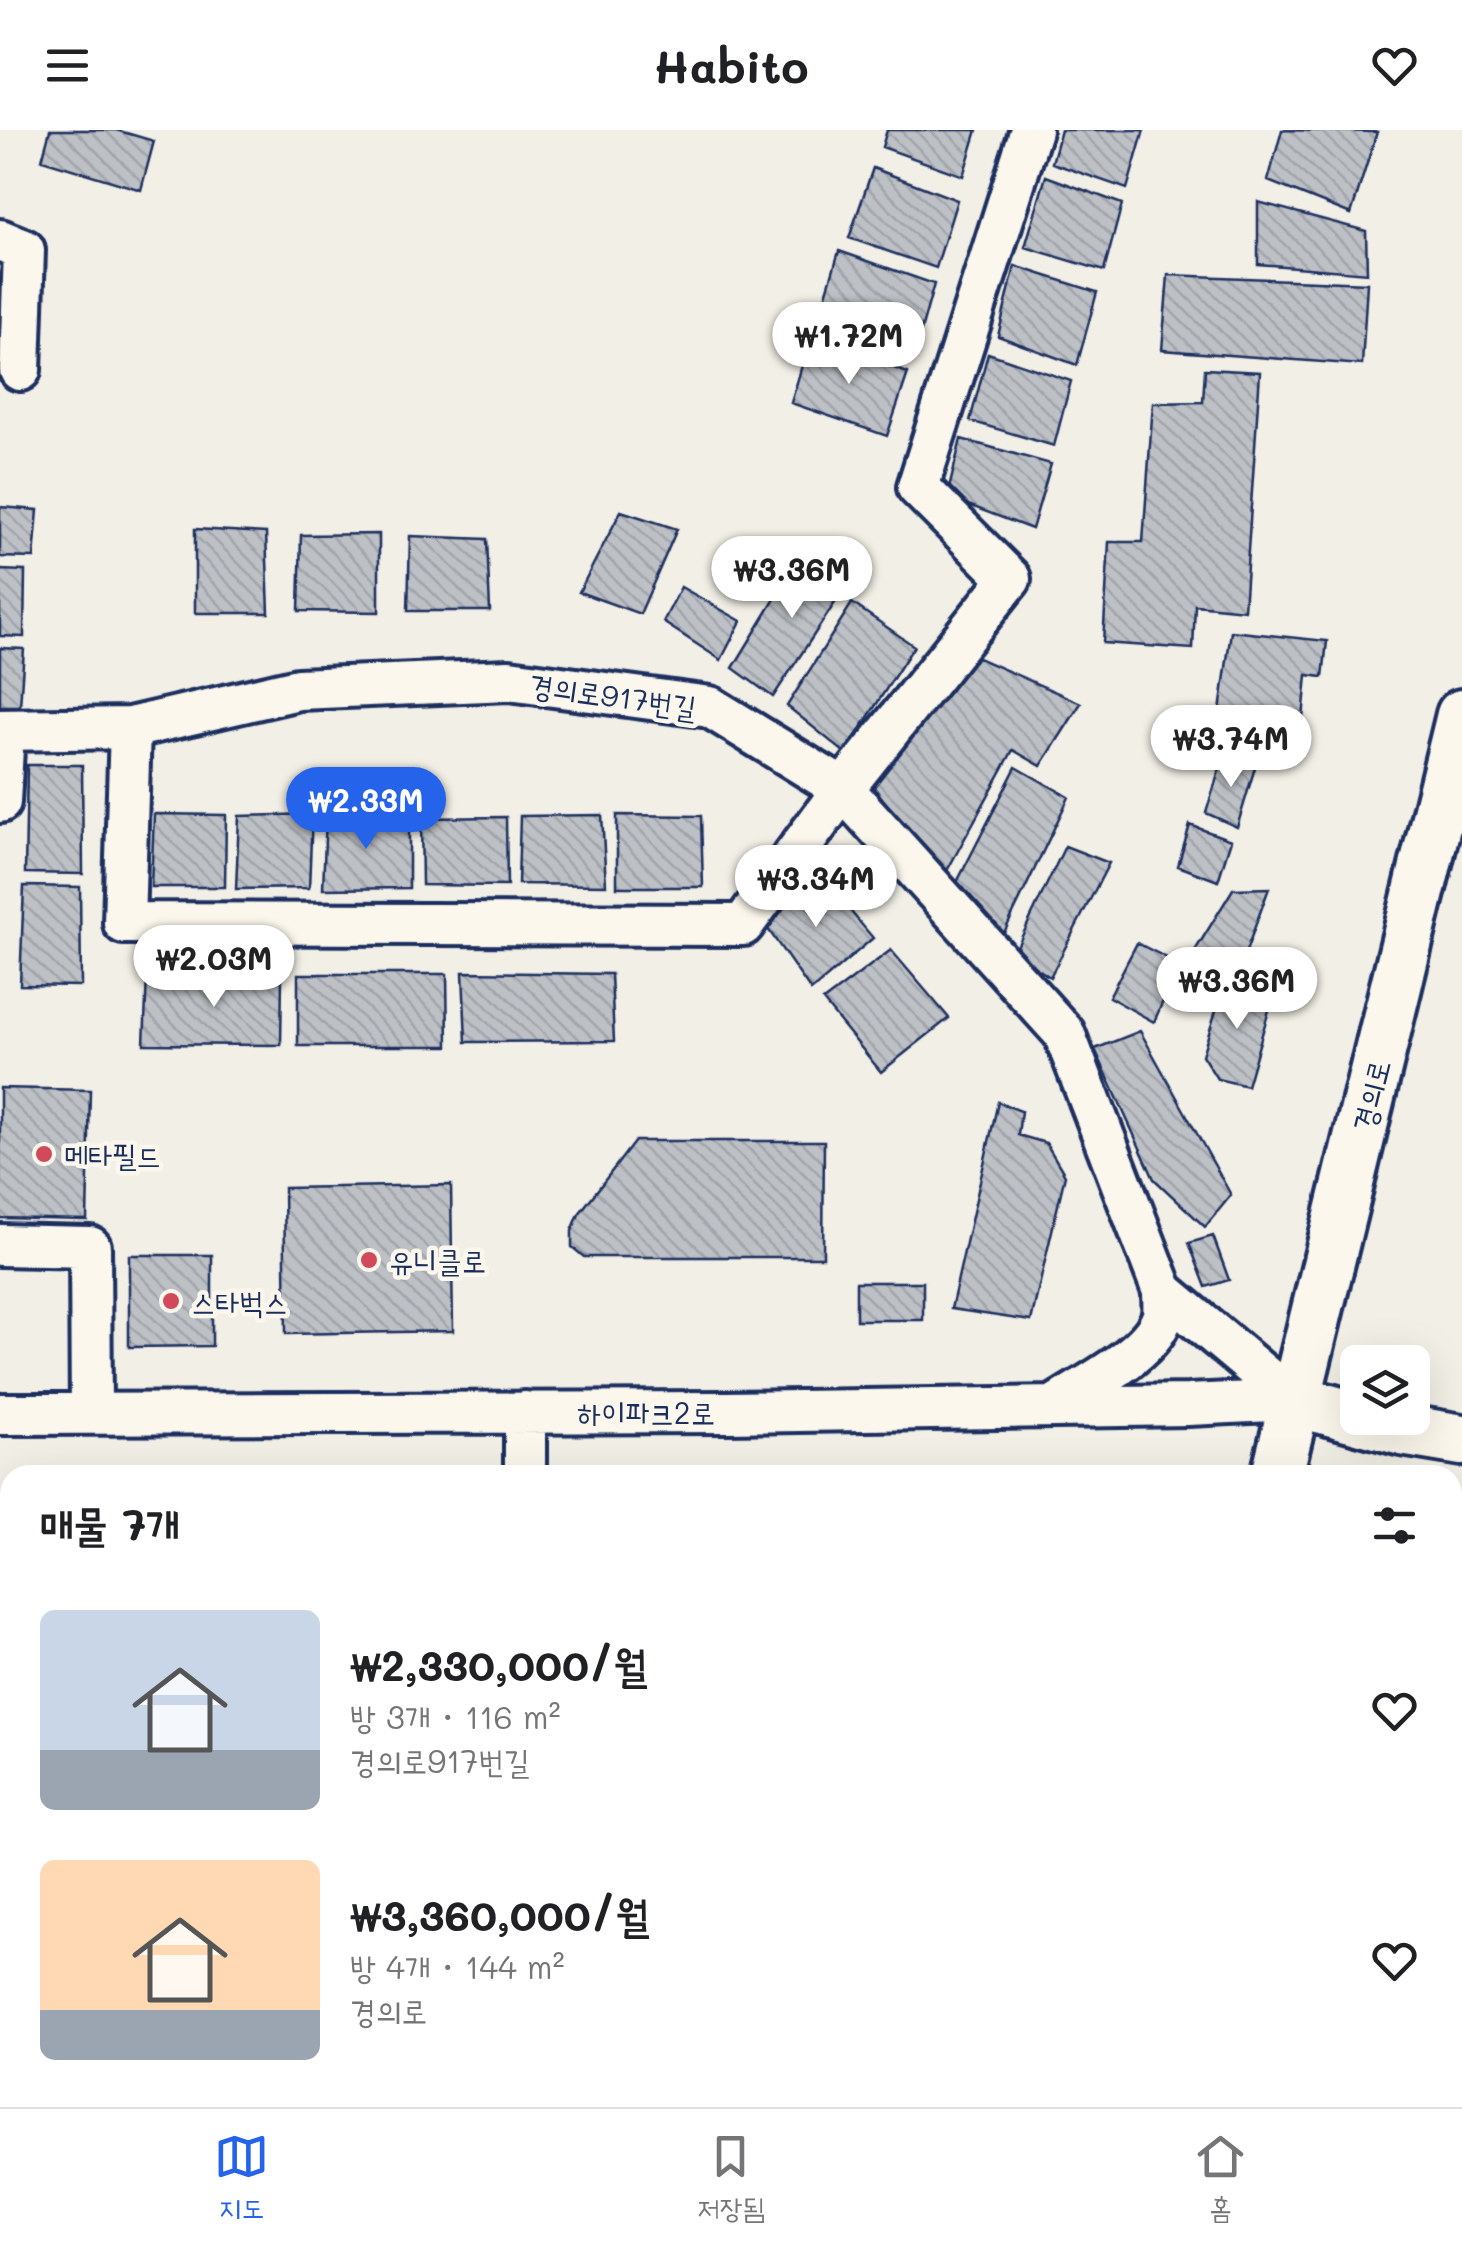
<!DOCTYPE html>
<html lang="ko">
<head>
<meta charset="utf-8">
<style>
  :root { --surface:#fff; --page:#f2f2f2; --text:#202124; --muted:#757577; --line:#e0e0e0; --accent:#2563eb }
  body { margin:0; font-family:Mali,"Poor Story",sans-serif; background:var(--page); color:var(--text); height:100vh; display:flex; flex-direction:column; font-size:38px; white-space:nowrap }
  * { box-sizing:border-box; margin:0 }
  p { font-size:32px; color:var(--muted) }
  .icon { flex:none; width:55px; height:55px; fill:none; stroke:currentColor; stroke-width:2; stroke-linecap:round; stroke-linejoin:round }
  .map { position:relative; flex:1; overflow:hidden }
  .drawer { position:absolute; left:0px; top:1335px; width:1462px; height:642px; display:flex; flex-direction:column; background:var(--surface); border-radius:30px 30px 0 0; box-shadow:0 10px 40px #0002 }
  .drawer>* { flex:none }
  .fabs { position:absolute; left:1340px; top:1215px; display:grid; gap:20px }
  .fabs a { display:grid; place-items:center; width:90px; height:90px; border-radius:15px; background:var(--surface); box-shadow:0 10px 40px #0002; font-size:50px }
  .price { position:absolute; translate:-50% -85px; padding:0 22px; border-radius:35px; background:#fff; color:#222; font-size:32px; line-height:65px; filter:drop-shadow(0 2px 5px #0008) }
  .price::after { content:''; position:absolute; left:50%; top:60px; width:30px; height:22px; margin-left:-15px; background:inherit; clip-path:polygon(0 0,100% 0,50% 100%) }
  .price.on { background:var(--accent); color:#fff }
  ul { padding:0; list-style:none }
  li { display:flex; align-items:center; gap:30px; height:250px; padding:0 40px }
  li span { display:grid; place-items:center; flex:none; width:280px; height:200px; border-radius:15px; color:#555 }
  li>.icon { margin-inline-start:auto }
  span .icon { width:120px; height:120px; fill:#fffc; stroke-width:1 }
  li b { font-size:42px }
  h2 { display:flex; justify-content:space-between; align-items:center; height:120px; padding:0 40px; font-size:42px }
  header { display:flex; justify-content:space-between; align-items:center; height:130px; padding:0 40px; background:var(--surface); font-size:45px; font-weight:800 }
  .dock { display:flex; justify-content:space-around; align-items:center; height:140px; border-top:2px solid var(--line); background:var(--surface); font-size:28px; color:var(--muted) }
  .dock a { display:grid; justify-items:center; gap:5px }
  .dock .on { color:var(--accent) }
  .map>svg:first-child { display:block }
</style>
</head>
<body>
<header><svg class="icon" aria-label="menu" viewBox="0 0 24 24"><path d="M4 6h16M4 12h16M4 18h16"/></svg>Habito<svg class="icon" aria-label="heart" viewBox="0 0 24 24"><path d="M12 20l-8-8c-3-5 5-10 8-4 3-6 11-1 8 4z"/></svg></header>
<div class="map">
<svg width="1462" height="1977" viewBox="0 0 1462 1977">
  <defs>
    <pattern id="building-back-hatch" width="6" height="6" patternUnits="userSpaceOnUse" patternTransform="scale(2.5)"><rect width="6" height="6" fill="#bdc0c4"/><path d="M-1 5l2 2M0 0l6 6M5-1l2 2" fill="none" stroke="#a2a5ab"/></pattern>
  </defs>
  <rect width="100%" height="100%" fill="#f2efe6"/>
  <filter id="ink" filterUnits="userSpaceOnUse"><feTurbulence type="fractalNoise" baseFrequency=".01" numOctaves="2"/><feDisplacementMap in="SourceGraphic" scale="20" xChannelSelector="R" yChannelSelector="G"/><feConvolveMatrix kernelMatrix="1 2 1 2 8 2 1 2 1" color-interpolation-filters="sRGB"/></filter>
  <g filter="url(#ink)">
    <path fill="url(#building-back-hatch)" stroke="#1b2f5e" stroke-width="2.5" d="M50,0H116L154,11L141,60L42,30Z
      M887,0H977L963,46L882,17Z
      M1061,0H1144L1127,59L1052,33Z
      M1282,0L1377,2L1351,84L1268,51Z
      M873,38L957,70L936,138L849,108Z
      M1046,46L1122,74L1104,141L1025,117Z
      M1258,72L1366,101L1367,143L1258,134Z
      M839,121L934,154L914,226L818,192Z
      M1015,136L1097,162L1077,235L998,206Z
      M1168,145L1367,153L1362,235L1162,220Z
      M810,208L908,243L887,306L791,273Z
      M988,223L1071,251L1054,316L970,291Z
      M1205,239L1260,242L1244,480L1195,475L1193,519L1103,513L1109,412H1143L1153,273L1203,272Z
      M961,309L1051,334L1032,399L947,367Z
      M0,377L38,380L34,428L0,427Z
      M621,381L677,399L640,484L579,462Z
      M195,399L266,403L269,483H195Z
      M379,404V482L299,481L301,405Z
      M410,406L487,409L490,481H408Z
      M807,416L852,447L773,567L733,538Z
      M0,440L25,441L24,507L0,506Z
      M681,457L741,491L721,530L663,492Z
      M852,473L914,516L845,623L787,576Z
      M1231,501L1327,511L1323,547L1307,545L1300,622L1216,610Z
      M0,518L24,519L20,576H0Z
      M969,524L1081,573L1041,636L1013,620L942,750L874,657Z
      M1224,625L1256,634L1237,697L1206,683Z
      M27,635H82L83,744L25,743Z
      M1016,637L1069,667L1002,807L952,762Z
      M154,684L226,685L225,757H151Z
      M312,684L309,758L236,759L239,686Z
      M326,684L409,687V758L323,759Z
      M602,685L606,755L518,754L520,686Z
      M617,685L701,686L703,757H617Z
      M506,687L507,756L422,755L421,688Z
      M1190,695L1231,710L1218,751L1178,736Z
      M1065,716L1109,733L1050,847L1014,823Z
      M816,740L873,808L811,861L761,789Z
      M24,756L80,757L81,856L20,855Z
      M1269,758L1240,838L1193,824L1233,759Z
      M1137,813L1179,834L1154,892L1109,867Z
      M891,820L949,888L881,942L823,871Z
      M463,842L611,844L614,911L466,912Z
      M298,844H447L448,916H298Z
      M147,846H282L281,915L144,914Z
      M1226,849L1274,863L1247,956L1217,949L1202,925Z
      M1140,901L1231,1065L1205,1097L1154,1049L1095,919Z
      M0,958L90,960L87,1090L0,1088Z
      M998,972L1021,981L1018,1005L1046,1013L1065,1045L1031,1191L951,1179Z
      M635,1011H824L823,1127H584L572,1117V1101L579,1084Z
      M451,1055L453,1201L286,1204L284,1058Z
      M1213,1106L1229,1150L1206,1157L1189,1113Z
      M129,1125H212V1216L129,1217Z
      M856,1152H923V1190H856Z
      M1452,1400L1462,1401V1454L1457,1453L1452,1483Z
      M0,1797H10V1883H0Z
      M577,1968H628L626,1977H577Z
      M794,1968H868L866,1977H792Z
      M921,1968H972V1977H921Z
      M1087,1968H1119L1124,1977H1092Z"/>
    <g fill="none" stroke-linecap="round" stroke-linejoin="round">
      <defs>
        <path id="minor" d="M0,110L24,120L20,240
          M130,598L124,793L743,795L843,659L1010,449L918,357L1031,0
          M0,600L130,598L298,559L509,550L710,577L843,659L1064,903L1163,1161C1163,1168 1164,1178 1163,1185C1153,1223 1084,1256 1053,1277
          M0,672L4,600
          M0,1115L90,1117L91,1283
          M1163,1161L1293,1270
          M0,1284L727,1282L1188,1275L1293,1270
          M525,1345V1282
          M1452,1391L1462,1392
          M1452,1518L1462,1510
          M0,1524H10
          M1452,1632L1462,1631
          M0,1735H10
          M0,1953L10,1952
          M111,1968V1977
          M523,1968V1977
          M361,1977V1968
          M772,1977L775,1968
          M1455,1977L1462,1975"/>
        <path id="major" d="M1293,1270L1402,1300L1462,1310
          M1277,1345L1462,585
          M1275,1968L1279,1977"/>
      </defs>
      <use href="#minor" stroke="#1b2f5e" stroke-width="48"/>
      <use href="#major" stroke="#1b2f5e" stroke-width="58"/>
      <use href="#minor" stroke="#fbf7ec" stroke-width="40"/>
      <use href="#major" stroke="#fbf7ec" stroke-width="50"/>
    </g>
  </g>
  <g fill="#d1495b" stroke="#fbf7ec" stroke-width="4">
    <circle cx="44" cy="1024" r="10"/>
    <circle cx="369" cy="1130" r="10"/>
    <circle cx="171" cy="1171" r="10"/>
  </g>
  <g text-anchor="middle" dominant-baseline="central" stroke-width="9" stroke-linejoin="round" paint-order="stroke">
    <g font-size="30" fill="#1b2f5e" stroke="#fbf7ec">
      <text transform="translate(613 565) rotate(8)">경의로917번길</text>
      <text transform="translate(1370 965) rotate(-76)">경의로</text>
      <text x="646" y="1282">하이파크2로</text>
    </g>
    <g font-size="30" fill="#1b2f5e" stroke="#fbf7ec" text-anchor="start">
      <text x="64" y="1024">메타필드</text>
      <text x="389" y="1130">유니클로</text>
      <text x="191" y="1171">스타벅스</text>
    </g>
  </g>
</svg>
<div class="fabs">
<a><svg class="icon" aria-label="layers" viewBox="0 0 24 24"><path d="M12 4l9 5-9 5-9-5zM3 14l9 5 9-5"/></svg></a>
</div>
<b class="price" style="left:849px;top:257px">₩1.72M</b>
<b class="price" style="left:792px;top:491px">₩3.36M</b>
<b class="price" style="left:1231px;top:660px">₩3.74M</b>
<b class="price on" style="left:366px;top:722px">₩2.33M</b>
<b class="price" style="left:816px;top:800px">₩3.34M</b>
<b class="price" style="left:214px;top:880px">₩2.03M</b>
<b class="price" style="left:1237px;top:902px">₩3.36M</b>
<section class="drawer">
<h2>매물 7개<svg class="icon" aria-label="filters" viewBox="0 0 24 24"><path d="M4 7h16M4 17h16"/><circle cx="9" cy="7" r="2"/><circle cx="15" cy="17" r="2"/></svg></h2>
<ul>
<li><span style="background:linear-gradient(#c9d6e8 70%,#9aa5b1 0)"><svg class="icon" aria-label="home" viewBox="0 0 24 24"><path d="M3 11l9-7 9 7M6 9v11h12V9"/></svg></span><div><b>₩2,330,000/월</b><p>방 3개 · 116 m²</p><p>경의로917번길</p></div><svg class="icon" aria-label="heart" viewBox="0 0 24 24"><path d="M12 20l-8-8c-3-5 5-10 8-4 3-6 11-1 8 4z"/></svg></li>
<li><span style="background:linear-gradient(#ffd9b3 75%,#9aa5b1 0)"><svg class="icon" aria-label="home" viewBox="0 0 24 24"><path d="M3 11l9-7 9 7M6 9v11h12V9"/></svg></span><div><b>₩3,360,000/월</b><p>방 4개 · 144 m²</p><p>경의로</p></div><svg class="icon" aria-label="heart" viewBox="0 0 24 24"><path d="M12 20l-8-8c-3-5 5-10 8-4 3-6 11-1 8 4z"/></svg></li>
</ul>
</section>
</div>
<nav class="dock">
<a class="on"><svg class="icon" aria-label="map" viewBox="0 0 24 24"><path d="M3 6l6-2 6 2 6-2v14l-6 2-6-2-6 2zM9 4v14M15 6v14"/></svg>지도</a>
<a><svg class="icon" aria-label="saved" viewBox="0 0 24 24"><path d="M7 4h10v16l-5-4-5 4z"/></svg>저장됨</a>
<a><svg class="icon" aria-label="home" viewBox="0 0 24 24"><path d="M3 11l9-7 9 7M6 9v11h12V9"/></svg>홈</a>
</nav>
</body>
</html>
